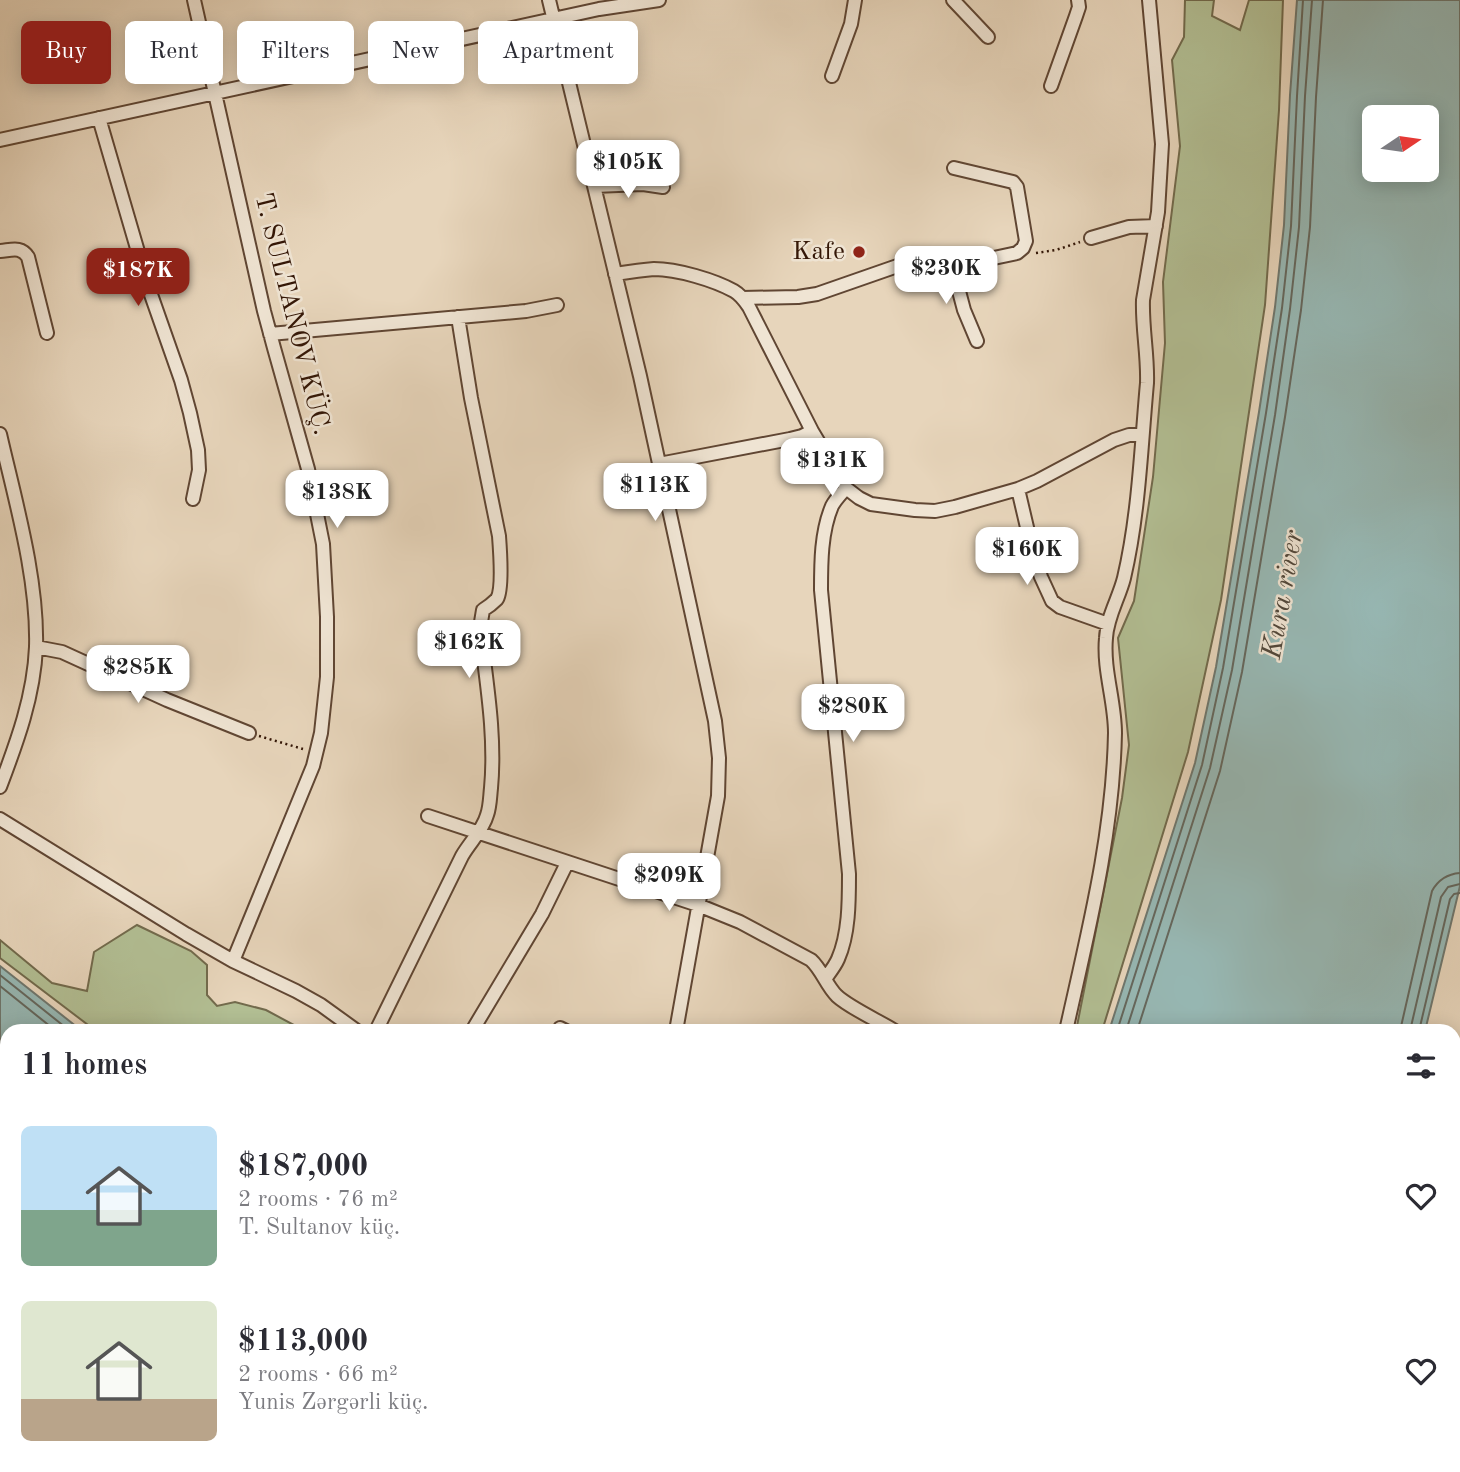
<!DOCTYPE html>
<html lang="en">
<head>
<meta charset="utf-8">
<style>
  :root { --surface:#fff; --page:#f7f7f7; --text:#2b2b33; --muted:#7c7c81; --accent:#8f2418 }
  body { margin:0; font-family:"Old Standard TT",serif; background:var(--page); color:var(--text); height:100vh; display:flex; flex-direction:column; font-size:26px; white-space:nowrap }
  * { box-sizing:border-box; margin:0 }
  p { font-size:23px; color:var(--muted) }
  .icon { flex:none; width:38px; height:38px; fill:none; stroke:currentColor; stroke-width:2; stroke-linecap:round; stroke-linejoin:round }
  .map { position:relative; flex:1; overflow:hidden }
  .side { position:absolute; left:0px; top:1024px; width:1461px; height:450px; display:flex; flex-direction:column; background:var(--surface); border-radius:21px 21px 0 0; box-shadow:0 4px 18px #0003 }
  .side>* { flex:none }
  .top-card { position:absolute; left:21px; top:21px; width:700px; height:63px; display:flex; gap:14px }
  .needle { width:46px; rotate:77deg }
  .tools { position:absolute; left:1362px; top:105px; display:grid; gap:14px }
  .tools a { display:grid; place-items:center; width:77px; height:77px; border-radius:10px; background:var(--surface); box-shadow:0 4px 18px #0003; font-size:35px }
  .price { position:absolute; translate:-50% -60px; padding:0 16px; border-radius:14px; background:#fff; color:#222; font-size:23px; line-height:46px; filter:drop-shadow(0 2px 4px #0008) }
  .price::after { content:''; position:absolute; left:50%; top:42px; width:21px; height:16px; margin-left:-10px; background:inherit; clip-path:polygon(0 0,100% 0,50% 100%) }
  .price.on { background:var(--accent); color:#fff }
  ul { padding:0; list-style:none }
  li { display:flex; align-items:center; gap:21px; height:175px; padding:0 21px }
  li span { display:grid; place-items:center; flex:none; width:196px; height:140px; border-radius:10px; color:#555 }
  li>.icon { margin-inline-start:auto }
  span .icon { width:84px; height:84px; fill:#fffc; stroke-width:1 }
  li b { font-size:30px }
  h2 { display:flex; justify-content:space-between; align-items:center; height:84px; padding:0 21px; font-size:30px }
  .chip { padding:0 24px; border-radius:10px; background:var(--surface); box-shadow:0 4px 18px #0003; font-size:24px; line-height:63px }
  .chip.on { background:var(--accent); color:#fff }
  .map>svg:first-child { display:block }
</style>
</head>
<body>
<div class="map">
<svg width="1460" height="1472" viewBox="0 0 1460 1472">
  <rect width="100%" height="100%" fill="#e7d5bb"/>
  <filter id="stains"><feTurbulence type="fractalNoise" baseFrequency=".00286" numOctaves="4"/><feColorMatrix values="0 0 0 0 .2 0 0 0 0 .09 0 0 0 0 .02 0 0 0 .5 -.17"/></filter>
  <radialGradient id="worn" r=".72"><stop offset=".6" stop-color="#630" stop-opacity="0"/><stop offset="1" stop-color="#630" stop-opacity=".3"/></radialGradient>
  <path fill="#b2be93" stroke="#726a4c" stroke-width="2" d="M1185,0H1214L1212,16L1240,30L1249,0H1283L1279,110L1265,305L1221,600L1188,752L1102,1031H1076L1122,798L1129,745L1118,638L1134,601L1153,477L1165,343L1163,282L1180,146L1172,60L1184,37Z
    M137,925L191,951L207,965V995L217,1006L235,1002L266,1010L305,1031H96L0,958V940L52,983L87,991L94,952Z
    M0,1236L7,1239V1288L0,1286Z"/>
  <path fill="#97b8b4" stroke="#6f776e" stroke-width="2" fill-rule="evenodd" d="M1297,0H1460V886L1425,1031H1109L1195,763L1216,667L1259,412L1275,307L1284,225L1290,95ZM1374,117H1426V170H1374Z
    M0,966L82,1031H7V1229L0,1225Z
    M347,1467H1217L1212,1472H353Z"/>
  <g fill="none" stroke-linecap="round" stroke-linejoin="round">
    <path stroke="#65675d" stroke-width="2" d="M0,975L70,1031
      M0,986L56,1031
      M1117,1031L1202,765L1223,668L1266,413L1282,308L1291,226L1297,96L1303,0
      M1126,1031L1210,768L1232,670L1275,415L1290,309L1299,227L1305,96L1312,0
      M1137,1031L1220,771L1242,672L1285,417L1301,310L1310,227L1316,97L1323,0
      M1400,1031L1432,891C1438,880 1447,874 1460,873
      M1410,1031L1441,897L1448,887L1460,884
      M1419,1031L1450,899L1454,894L1460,893"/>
    <defs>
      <path id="street" d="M194,0L264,311L274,348L308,469L323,544L327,617V677L321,733L313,766L233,961
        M549,0L640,376L715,721L719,758L718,796L676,1031
        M953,0L988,37
        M832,76L851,24L855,0
        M1051,86L1076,16L1079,7L1078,0
        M99,118L148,286L181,380L190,413L198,450L199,470L193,499
        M0,140L599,9L659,0
        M594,186L643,184L663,187
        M1091,238L1129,227L1156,226
        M0,251C12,250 21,246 28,257L47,333
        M951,261L964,310L977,341
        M615,274C628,272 641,270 654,269C677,269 714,280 734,291C741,295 745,301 749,307L812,431L846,488L859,498L871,504L915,510L935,511L955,507L1018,489L1037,481L1114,440L1129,435H1142
        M742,298L798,297L817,294L906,263L919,260L963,261L989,259L1017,253L1023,248L1026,241L1017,187L1013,182L954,168
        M270,334L526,311L557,305
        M0,434C15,500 38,578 36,647C34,696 17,742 0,787
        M659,464L790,439L802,436L812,431
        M1018,489L1033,553L1041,577L1052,601L1060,607L1108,624
        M36,647L62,652L167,700L249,733
        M428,816L698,905L740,922L811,960C822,970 826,985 837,996C850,1008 879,1021 895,1031
        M0,819L186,934L233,961L296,991L321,1005L357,1031
        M825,979C830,972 835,966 838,959C849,934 849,902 849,874L821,590C821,563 821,532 832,506C835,500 841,494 846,488
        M560,1028L566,1031
        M376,1031L462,856C470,842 483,830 487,815C490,807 490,797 491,788C496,735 486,680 480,628L483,610C488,607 493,603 497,599C503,589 500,549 499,536L471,398L458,317
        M472,1031L542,914L567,863
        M1066,1031C1088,932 1113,835 1115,733C1115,701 1103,670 1106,638C1107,617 1119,598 1124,578C1139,514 1141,448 1147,383C1148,355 1142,328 1143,300L1158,212L1162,144L1149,0
        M0,1305L7,1308
        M297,1466L301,1472"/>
    </defs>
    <use href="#street" stroke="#604633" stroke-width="16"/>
    <path stroke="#331606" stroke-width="2.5" stroke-dasharray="2 3.5" stroke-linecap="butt" d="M1036,253L1056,250L1080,242
      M259,736L303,749"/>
    <use href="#street" stroke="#efe4d3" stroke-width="12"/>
  </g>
  <circle fill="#8f2418" stroke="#efe4d3" stroke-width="2.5" cx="859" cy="252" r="7"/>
  <g text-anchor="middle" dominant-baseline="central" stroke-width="5" stroke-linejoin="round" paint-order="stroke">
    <g font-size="26" fill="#331606" stroke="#efe4d3" text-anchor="end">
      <text x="845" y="252">Kafe</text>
    </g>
    <g font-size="26" fill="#331606" stroke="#efe4d3">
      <text transform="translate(292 314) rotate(76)">T. SULTANOV KÜÇ.</text>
    </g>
    <g font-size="28" font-style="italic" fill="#51473a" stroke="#efe4d3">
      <text transform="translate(1284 595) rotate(-80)">Kura river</text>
    </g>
  </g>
  <rect width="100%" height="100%" filter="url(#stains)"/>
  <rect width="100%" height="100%" fill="url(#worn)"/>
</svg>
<div class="tools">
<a><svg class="needle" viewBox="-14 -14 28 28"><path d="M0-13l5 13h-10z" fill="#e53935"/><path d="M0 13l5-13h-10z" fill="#7c7c81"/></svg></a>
</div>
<b class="price" style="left:628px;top:200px">$105K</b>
<b class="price" style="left:946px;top:306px">$230K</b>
<b class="price on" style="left:138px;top:308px">$187K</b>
<b class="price" style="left:832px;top:498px">$131K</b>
<b class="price" style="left:655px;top:523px">$113K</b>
<b class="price" style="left:337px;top:530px">$138K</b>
<b class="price" style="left:1027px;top:587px">$160K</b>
<b class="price" style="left:469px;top:680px">$162K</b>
<b class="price" style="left:138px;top:705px">$285K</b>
<b class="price" style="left:853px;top:744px">$280K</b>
<b class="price" style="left:669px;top:913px">$209K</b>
<div class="top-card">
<a class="chip on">Buy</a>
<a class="chip">Rent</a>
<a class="chip">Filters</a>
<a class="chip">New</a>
<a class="chip">Apartment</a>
</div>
<section class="side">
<h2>11 homes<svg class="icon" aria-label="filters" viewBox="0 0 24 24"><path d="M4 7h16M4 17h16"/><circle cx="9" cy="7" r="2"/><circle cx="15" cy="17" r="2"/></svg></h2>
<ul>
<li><span style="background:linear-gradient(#bfe0f5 60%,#7fa58c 0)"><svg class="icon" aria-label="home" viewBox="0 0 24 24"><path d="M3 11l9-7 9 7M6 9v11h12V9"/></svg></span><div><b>$187,000</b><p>2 rooms · 76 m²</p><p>T. Sultanov küç.</p></div><svg class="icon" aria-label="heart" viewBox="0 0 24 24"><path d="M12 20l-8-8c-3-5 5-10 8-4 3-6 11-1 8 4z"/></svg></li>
<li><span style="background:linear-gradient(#dfe7d0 70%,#b9a48a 0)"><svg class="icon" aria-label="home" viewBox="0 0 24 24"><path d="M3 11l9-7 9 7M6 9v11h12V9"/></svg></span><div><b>$113,000</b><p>2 rooms · 66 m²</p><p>Yunis Zərgərli küç.</p></div><svg class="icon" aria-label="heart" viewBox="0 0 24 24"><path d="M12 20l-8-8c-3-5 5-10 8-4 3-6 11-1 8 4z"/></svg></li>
</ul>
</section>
</div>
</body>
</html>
